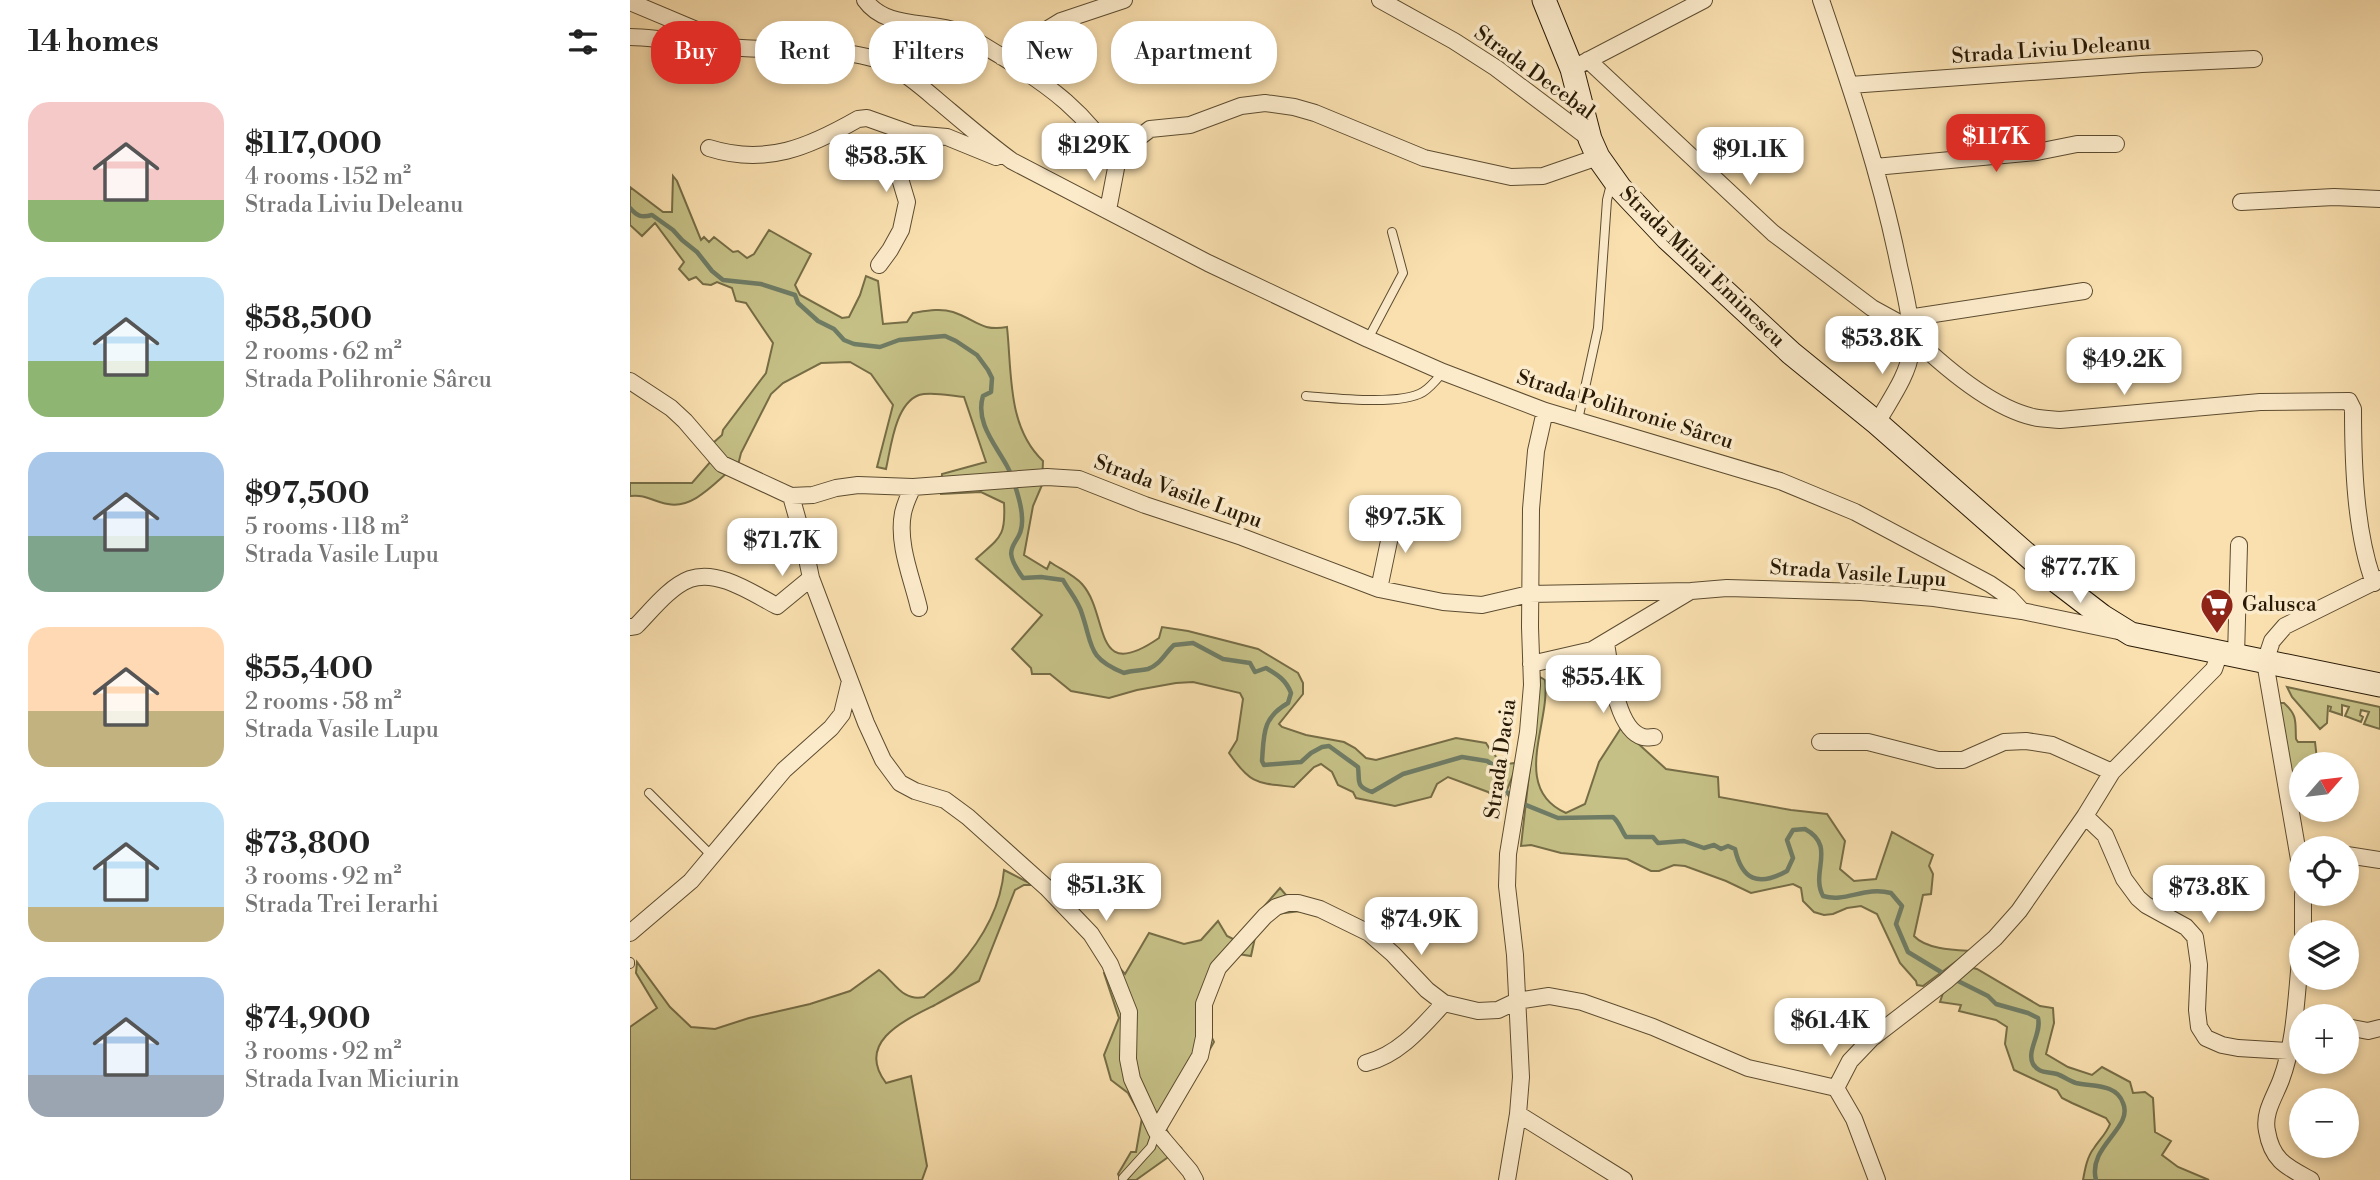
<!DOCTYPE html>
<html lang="en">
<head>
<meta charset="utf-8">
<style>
  :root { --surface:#fff; --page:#f2f2f2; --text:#222; --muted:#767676; --accent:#d93025 }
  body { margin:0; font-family:"Libre Bodoni",serif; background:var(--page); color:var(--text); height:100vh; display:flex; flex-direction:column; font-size:26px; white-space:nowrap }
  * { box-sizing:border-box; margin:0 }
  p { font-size:23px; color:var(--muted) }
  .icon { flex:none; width:38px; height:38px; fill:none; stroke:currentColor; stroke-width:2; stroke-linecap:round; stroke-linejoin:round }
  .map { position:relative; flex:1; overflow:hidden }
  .panel { display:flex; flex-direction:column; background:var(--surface); width:630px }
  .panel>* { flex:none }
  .top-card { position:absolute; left:21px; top:21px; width:665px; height:63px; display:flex; gap:14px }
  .needle { width:46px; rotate:62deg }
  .fabs { position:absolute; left:1659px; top:752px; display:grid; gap:14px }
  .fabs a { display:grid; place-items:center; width:70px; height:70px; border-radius:50%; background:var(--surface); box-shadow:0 4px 10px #0003; font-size:35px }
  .price { position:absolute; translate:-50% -60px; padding:0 16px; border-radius:14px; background:#fff; color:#222; font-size:23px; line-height:46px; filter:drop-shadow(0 2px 4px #0008) }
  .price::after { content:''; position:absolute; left:50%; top:42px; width:21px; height:16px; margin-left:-10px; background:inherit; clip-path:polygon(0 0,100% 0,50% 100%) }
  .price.active { background:var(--accent); color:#fff }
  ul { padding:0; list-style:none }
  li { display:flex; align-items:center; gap:21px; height:175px; padding:0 28px }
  li span { display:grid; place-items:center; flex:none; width:196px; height:140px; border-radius:21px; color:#555 }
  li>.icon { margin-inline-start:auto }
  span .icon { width:84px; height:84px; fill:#fffc; stroke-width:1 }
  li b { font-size:30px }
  h2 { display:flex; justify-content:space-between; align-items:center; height:84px; padding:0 28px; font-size:30px }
  .tag { padding:0 24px; border-radius:28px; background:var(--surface); box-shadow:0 4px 10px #0003; font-size:24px; line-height:63px }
  .tag.active { background:var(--accent); color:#fff }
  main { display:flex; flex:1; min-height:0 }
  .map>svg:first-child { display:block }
</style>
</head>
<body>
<main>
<section class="panel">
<h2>14 homes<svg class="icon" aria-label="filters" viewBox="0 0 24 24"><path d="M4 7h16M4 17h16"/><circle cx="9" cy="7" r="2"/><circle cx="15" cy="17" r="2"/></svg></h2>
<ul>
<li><span style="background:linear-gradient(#f6c9c9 70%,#8fb573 0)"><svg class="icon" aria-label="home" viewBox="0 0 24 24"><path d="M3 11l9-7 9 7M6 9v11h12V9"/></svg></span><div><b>$117,000</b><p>4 rooms · 152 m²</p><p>Strada Liviu Deleanu</p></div></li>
<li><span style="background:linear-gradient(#bfe0f5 60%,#8fb573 0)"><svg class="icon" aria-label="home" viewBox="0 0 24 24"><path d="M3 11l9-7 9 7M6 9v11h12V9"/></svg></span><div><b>$58,500</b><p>2 rooms · 62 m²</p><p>Strada Polihronie Sârcu</p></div></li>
<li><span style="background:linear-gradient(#a9c7e8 60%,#7fa58c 0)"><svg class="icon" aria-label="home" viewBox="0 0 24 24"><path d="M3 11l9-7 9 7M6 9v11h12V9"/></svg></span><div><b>$97,500</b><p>5 rooms · 118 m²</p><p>Strada Vasile Lupu</p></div></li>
<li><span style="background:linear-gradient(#ffd9b3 60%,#c2b280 0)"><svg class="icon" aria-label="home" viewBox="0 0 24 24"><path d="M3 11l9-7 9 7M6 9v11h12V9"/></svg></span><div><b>$55,400</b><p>2 rooms · 58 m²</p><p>Strada Vasile Lupu</p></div></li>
<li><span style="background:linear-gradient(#bfe0f5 75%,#c2b280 0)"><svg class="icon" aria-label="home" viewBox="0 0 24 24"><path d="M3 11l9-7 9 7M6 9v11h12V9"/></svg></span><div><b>$73,800</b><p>3 rooms · 92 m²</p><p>Strada Trei Ierarhi</p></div></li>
<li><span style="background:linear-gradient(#a9c7e8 70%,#9aa5b1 0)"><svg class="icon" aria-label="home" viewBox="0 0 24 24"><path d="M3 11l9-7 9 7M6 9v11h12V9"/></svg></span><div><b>$74,900</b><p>3 rooms · 92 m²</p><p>Strada Ivan Miciurin</p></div></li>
</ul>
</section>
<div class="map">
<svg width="1750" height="1180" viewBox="0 0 1750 1180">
  <rect width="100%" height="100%" fill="#fae0af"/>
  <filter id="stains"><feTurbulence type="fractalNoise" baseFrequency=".00286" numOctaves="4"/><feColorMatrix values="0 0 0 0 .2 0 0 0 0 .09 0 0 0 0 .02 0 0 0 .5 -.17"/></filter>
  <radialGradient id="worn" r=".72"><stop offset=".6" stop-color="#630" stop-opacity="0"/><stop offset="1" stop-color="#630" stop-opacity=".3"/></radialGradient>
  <path fill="#c5c086" stroke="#766d46" stroke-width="2" d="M43,176L47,181L71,240L74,237L79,242L84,237L103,252L108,251L117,258L124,254L139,230L181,254L165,285L170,295L212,318L219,317L230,295L236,276L248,281L253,324L277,322L283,313C296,311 310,308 323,312C345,319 351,332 377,327C382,373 377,427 413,461L412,485L403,506L394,555L417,569L420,562C430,569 444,575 452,584C480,615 461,685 529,638L532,627L558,631L628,649L668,673L673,683V694L649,724L652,727L676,735L714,742L725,748L736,758L746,760L826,738L856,743C863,755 873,768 888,762L872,803L858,792L818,777L807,784L801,797L765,806L726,798L723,792L708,785L702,772L691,764L684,767L664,787C627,783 621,785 599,753L607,740L613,699L610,693L563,682L546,683L507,690L479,698L441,691L420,674H402L401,668L382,649L412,615L346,559C370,537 376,537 374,503L351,492L311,494L312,474L356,462L334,397C321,396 301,391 289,395C265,404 261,447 256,469L247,467L263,405L241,374L220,362L191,363L153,383L141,394L111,453L108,465L89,454L83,443L92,435L93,430L136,373L143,343L116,303L106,301L102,288L87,282L81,285L73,284L66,277L59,280L49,269L54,262L25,223L12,236L0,225V187L33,212H42Z
    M81,461L97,473C82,486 61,509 38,504C23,502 17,494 0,496V483H62Z
    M910,677L915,680C921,723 880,788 936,813L955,804L969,762L991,728L1036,769L1088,777L1089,797L1161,810L1197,814L1215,841L1210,869L1224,881L1246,879L1262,832L1303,855L1299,866L1303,874L1301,894L1293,895L1284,936C1296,949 1323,950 1340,951L1293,986L1287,985L1286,981L1270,963L1247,914L1231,906L1217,908L1203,914L1194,915L1184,912L1173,901L1171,888L1163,884L1121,893L1096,881L1055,866L1044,865L1029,871H1021L997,859L931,853L901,845L891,846Z
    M1657,687L1750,707V729L1734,724L1739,712L1731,710L1730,715L1733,717L1731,722L1715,716L1719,707L1712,705V715L1700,711L1701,707L1698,706L1697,723L1690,729L1662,697Z
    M1648,703H1654C1668,716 1665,721 1666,739L1668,742H1685L1687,759L1692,765H1671V793L1663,792Z
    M374,870L403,885H394L385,890L349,981C334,989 319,997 305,1005C275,1020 225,1042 256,1083L281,1076L297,1166L292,1180H0V1027L27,1008L6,973L7,962L40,1007L61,1027L85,1029L119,1018L180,1004L220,991L249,970C264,981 272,1002 294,997C304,988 318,979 327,968C351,941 371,907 374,870Z
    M650,888L656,895L675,898L670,911L646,914L626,933L621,956L608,954L602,958L579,1001L582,1038L584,1042L535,1127L542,1140L551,1148L506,1180H491L488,1174L501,1152H506L512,1118L498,1093L481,1080L474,1055L489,1018L474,973L487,965L495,974L519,933L554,944L571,940L588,921L597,936L605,940Z
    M1343,968L1347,969L1410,1006L1423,1008L1424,1023L1416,1054L1438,1067L1462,1075L1472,1067L1500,1082L1503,1093L1515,1092L1523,1098L1525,1132L1541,1141L1532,1155L1548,1167L1579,1180H1453C1455,1169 1457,1157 1464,1148C1470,1139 1476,1134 1480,1124L1476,1118L1442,1103L1432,1098L1427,1090L1384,1070L1375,1044L1377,1027L1366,1020L1329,1011L1331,1005L1310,1002L1313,993Z"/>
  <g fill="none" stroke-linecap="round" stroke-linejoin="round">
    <path stroke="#6f7c65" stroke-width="4.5" d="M0,208C7,216 11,218 22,215L43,230L52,240L67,252L82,271L93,280L131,284L165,295L168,303L188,321L204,329L214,340L224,344L250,347L269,340L315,336L326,341L347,355L358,370L362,378L361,392L353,396C345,422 365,444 377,466C383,477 392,505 392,518C394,548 366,541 393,578L411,577L433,580C439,591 449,602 452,614C463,646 457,658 494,673C502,670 510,671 518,669C530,665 535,653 544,645L563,643L593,659L620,663L625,672L636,668C648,675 656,680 661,693L658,703C632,718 634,734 632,761L634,765L671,762L681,753L692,747L699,746L728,767C730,782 725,786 742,792L773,774L832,757L857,761L865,766L869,783L883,799
      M891,803L928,818L983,817C990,823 991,830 996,837H1023L1028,843L1054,841L1074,848L1084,845L1091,849L1098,846L1105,849C1112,880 1128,887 1157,871L1163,858L1157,840L1163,830L1175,829C1207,846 1180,872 1193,896C1216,903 1234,886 1261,893L1272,906L1266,924L1278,952L1316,975
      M1324,979L1358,996L1366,1004L1398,1013L1408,1018C1412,1033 1396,1051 1403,1064C1409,1074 1417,1071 1427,1074C1433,1076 1439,1081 1446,1083C1462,1087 1486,1083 1493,1103C1504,1128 1457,1146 1466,1180"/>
    <defs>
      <path id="lane" d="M738,339L773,273L762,232
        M676,396C703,398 770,406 793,392C801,387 807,379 813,372
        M948,420L968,328L977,200L981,184
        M19,793L81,855
        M0,962V964
        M493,1178L521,1147L526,1133"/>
      <path id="street" d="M235,0C256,30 300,20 329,32C343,38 357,48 371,56C420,86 457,113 487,163
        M750,0L824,41L866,68L960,139
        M1191,0C1221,88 1251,176 1269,266C1275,293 1283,324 1281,351C1278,376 1259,401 1247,423
        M0,2L88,39
        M0,37C38,38 74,46 112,48C154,51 223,46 260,65C277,74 293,88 307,100C332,121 356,142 382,161L578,263L738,339L813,372L915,411L1150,481L1225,512L1360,584L1379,597L1392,611
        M372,57L431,21L494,0
        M958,60L1143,233L1242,308L1273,325L1280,326
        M951,64L1074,0
        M260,65C275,47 293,35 316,33
        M1220,85L1512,64L1624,59
        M79,148C136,166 179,147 228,119L237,118L282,134L317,137L366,157
        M1245,167L1407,152L1447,144H1486
        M1611,202L1704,197L1750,199
        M478,210L487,163L507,139L520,129L560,125L611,106L635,103L664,107L685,113L794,158L881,177L913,176L968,157
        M249,265L260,250L271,230L277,202L266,165V130
        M1278,318L1454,291
        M1281,335C1312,365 1360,407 1403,417C1411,419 1421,419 1430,420L1630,402L1719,401L1723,409C1723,463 1725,532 1744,583
        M0,381L41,408L55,421L92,464L161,496L172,535L181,578L236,723L253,760L270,783L285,791L315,800L338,817L417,888L461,934L480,964L499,1012L498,1059L502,1079L526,1131L560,1171L565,1180
        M283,487C279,495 275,504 273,513C267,544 282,578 289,608
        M161,496L183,495L206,488L228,485L283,487L417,477L449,479L515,505L612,537L749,589L813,602L852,605L899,594L1061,591L1097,588L1231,592L1304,598L1392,611L1488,631
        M749,589L759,541L767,513
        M0,627L6,626C21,611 39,587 60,579C88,569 122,593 147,606L181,578
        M976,643C980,667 986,730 1013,737C1017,738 1021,737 1024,737
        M1606,656L1609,545
        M901,664L962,650L1059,592
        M1190,742H1238L1308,760H1333L1374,742L1396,741L1422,745L1482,772
        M1455,816L1475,835L1494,879L1508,898L1516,905L1556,927L1565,937L1569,965L1567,1010L1569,1027L1576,1038L1592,1045L1608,1048L1658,1051
        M1717,855L1750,860
        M1671,871L1635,662L1642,641L1655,626L1750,579
        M0,933L61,881L154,770L201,728L212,714L220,681
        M1673,933V894
        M1671,952C1666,994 1666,1040 1651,1080C1645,1096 1633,1113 1637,1131C1642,1161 1657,1167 1681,1180
        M1717,1027L1738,1031L1750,1028
        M736,1063C769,1055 792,1027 814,1003
        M888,1114L994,1180
        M526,1131L570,1056L574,1037V1004L588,968L635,916L646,907L658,903H668L690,909L739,933L763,954L797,990L814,1003L848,1011L868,1010L887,1001L919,996L952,1002L1023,1027L1118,1068L1206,1088
        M877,1180L888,1114L891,1077L885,955L877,886L878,854L898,732L902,685L900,627L901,509L906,451L915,411
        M1247,1180L1224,1119L1206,1088L1220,1061L1241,1039L1316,981L1365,938L1389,911L1455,816L1482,772L1584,669L1590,652"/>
      <path id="secondary" d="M914,0L942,69L960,139L968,157L990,188L1037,238L1161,353L1247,423L1429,583L1472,616L1501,634L1750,685"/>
    </defs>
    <use href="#lane" stroke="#5c4c30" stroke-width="10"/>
    <use href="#street" stroke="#5c4c30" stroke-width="18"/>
    <use href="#secondary" stroke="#281a06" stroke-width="25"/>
    <use href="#lane" stroke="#fcebcb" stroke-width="8"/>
    <use href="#street" stroke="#fcebcb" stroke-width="16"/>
    <use href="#secondary" stroke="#fcebcb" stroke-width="23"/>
  </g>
  <defs>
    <symbol id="supermarket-pin" viewBox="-11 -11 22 30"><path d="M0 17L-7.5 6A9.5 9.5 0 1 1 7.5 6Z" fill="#8f2418" stroke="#fcebcb"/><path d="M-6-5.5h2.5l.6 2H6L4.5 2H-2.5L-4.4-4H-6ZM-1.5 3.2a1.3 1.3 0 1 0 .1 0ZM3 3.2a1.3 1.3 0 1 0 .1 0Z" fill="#fff"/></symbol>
  </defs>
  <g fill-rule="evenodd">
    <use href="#supermarket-pin" x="1568" y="586" width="38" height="52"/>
  </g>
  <g text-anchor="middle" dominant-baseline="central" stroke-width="7" stroke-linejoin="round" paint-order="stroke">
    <g font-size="21" fill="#281a06" stroke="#fcebcb">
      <text transform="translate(1421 50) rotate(-4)">Strada Liviu Deleanu</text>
      <text transform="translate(904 73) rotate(36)">Strada Decebal</text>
      <text transform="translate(1072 267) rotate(44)">Strada Mihai Eminescu</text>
      <text transform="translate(995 410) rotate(17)">Strada Polihronie Sârcu</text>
      <text transform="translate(548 492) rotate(20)">Strada Vasile Lupu</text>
      <text transform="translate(1228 574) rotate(4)">Strada Vasile Lupu</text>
      <text transform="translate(871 759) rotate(-82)">Strada Dacia</text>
    </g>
    <g font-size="21" fill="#281a06" stroke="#fcebcb" text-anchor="start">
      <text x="1612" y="605">Galusca</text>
    </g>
  </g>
  <rect width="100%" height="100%" filter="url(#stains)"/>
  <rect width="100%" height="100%" fill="url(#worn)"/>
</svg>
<div class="fabs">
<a><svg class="needle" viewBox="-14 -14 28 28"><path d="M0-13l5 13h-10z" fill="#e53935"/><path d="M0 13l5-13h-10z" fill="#767676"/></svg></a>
<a><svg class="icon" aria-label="locate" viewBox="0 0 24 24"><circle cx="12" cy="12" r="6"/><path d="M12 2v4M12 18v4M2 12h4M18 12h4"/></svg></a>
<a><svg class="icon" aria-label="layers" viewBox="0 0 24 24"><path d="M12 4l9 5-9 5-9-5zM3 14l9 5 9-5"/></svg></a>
<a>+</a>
<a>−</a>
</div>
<b class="price active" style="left:1366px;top:174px">$117K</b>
<b class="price" style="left:464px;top:183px">$129K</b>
<b class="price" style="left:1120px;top:187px">$91.1K</b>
<b class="price" style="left:256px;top:194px">$58.5K</b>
<b class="price" style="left:1252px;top:376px">$53.8K</b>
<b class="price" style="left:1494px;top:397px">$49.2K</b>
<b class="price" style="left:775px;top:555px">$97.5K</b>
<b class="price" style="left:152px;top:578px">$71.7K</b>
<b class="price" style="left:1450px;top:605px">$77.7K</b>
<b class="price" style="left:973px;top:715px">$55.4K</b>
<b class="price" style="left:476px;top:923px">$51.3K</b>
<b class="price" style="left:1579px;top:925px">$73.8K</b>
<b class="price" style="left:791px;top:957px">$74.9K</b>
<b class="price" style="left:1200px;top:1058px">$61.4K</b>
<div class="top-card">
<a class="tag active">Buy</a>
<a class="tag">Rent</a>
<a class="tag">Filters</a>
<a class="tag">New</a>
<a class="tag">Apartment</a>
</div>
</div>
</main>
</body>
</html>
